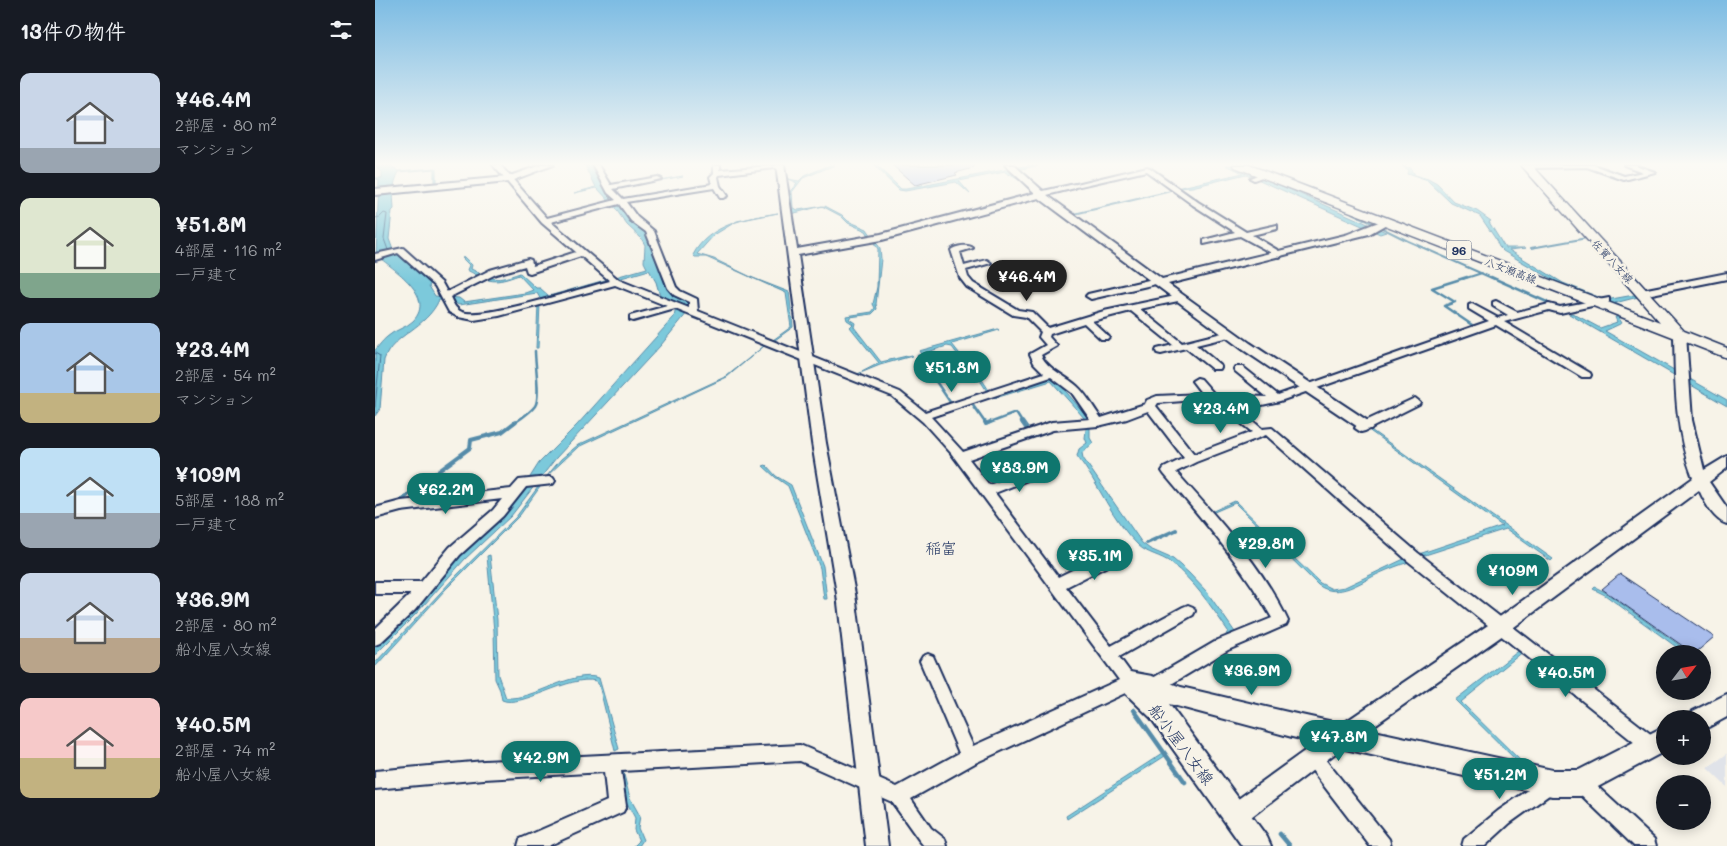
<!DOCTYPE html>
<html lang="ja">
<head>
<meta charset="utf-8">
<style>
  :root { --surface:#171b24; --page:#20242c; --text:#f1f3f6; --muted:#9ea1a6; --accent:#0f766e }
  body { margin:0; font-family:Mali,"Klee One",sans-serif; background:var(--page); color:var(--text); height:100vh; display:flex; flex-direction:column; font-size:19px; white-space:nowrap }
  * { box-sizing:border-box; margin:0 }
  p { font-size:16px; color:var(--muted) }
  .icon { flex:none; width:28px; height:28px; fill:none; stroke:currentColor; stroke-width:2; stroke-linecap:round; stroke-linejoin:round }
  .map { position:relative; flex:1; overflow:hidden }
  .drawer { display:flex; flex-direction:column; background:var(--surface); width:375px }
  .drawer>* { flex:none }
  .needle { width:32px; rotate:59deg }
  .buttons { position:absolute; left:1281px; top:645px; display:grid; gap:10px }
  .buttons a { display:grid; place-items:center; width:55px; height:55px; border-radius:50%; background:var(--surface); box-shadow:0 2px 12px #0003; font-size:25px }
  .price { position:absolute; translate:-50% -42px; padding:0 11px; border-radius:18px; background:var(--accent); color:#fff; font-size:16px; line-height:32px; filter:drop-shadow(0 1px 2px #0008) }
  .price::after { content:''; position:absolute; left:50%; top:30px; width:15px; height:11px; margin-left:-8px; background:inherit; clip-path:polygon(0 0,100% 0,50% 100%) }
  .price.on { background:#222; color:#fff }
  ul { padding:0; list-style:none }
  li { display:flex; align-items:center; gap:15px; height:125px; padding:0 20px }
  li span { display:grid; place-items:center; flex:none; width:140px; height:100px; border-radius:10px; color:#555 }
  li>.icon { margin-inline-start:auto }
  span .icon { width:60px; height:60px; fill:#fffc; stroke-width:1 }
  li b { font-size:21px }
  h2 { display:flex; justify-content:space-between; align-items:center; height:60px; padding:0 20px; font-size:21px }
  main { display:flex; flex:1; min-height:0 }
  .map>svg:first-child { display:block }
</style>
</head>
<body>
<main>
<section class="drawer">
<h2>13件の物件<svg class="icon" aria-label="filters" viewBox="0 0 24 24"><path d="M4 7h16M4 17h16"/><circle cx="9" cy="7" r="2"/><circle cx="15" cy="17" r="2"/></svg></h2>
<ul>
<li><span style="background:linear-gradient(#c9d6e8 75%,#9aa5b1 0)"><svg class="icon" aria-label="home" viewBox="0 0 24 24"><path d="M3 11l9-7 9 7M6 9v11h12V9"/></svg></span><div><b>¥46.4M</b><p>2部屋 · 80 m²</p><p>マンション</p></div></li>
<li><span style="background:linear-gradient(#dfe7d0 75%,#7fa58c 0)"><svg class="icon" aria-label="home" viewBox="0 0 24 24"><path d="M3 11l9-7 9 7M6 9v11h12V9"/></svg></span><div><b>¥51.8M</b><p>4部屋 · 116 m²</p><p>一戸建て</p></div></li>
<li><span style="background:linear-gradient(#a9c7e8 70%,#c2b280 0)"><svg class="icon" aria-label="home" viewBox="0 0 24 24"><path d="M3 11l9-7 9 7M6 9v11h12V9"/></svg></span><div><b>¥23.4M</b><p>2部屋 · 54 m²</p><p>マンション</p></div></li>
<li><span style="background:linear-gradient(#bfe0f5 65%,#9aa5b1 0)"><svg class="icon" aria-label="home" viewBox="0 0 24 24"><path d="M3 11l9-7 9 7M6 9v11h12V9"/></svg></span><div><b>¥109M</b><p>5部屋 · 188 m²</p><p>一戸建て</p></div></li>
<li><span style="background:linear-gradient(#c9d6e8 65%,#b9a48a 0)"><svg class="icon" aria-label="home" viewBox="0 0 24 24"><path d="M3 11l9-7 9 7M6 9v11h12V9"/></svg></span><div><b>¥36.9M</b><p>2部屋 · 80 m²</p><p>船小屋八女線</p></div></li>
<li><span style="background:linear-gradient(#f6c9c9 60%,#c2b280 0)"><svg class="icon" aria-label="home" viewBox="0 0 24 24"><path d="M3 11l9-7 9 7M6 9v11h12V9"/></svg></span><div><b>¥40.5M</b><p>2部屋 · 74 m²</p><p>船小屋八女線</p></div></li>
</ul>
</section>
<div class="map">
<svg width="1352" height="846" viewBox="0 0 1352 846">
  <rect width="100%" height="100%" fill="#f7f3e8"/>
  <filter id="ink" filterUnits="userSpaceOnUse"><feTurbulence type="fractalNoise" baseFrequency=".02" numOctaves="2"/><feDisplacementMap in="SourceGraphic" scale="10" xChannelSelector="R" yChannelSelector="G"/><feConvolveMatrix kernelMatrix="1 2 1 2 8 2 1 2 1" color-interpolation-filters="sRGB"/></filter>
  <g filter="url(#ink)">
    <path fill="#e0e3e9" d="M1352,754V787L1332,768Z"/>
    <path fill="#7cc9db" stroke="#558ba9" d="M0,165H15L24,171L61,168V184H59V169L24,172C17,185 18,194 19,209L17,211L14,239L18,250L56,283L54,286L60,296L84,298L89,302L150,293L158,290L144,275C119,284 116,283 92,270L94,265L87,258L89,257L97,265L96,269C120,280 119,282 145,273L161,288H165L174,296L272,268L269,262L270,245L266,238L252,225L238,205L222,188L199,193L221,187L210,165H219L232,189L308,176L233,190L272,232L283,264L286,266L295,287L313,302L315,306L312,313L286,345L181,458L136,516L90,559L41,614L0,655V642L52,590L150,485L164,463L202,425L299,317L302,303L285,296L281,282L274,270L170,300L165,304L163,348H161L163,305L166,300L162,293L84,305L76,301L64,300C51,329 18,334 9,360L5,409L0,416V350C4,346 6,342 12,337C19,330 31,328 38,321C62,296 18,269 1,255L4,180L0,178H7V172Z
      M455,165H460L428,178L417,192L418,208L423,210L450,206L467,215L473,221L492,229L505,248L506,259L501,304L502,309L497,314L475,317L474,319L480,323L479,327L506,362L536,355L537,356L505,365L483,374L504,363L475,327L478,324L472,320L471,316L497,312L500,308L498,304L502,287L503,249L491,231L473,223L466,216L447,206L416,214L413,194L422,183L413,179L424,181L429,176Z
      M498,165H501L526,189H531L655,165H664L635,172L651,184L630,172L584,181L595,194L581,182L530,191L524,190Z
      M851,165H856L882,175L1011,232L1005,234L871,174L817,187L802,188L868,173Z
      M1026,165L1035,168L1039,175L1053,179L1062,184L1079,202L1102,211L1116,221L1114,222L1130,248H1151L1134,250L1188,283L1231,300L1259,295L1263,297L1240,303L1264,314L1189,286L1128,251L1124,247L1120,238L1105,216L1076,203L1053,181L1032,174L1033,170Z
      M403,213L362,221L339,235L322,254L339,259L378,278L414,292L418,327L400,340H398L416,327L411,293L331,257H320L318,255C334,224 372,218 403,213Z
      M1197,313L1225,328L1242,322L1240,317H1243L1247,323L1230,331L1352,400V406L1194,314Z
      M623,329L624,330L577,344L591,362L601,370L615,392L622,395L676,378L682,381L715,420V438L718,443L707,453L708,458L767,543L775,549L798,559L814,573L832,592L862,635L796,672L794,668L850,637L853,631C836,606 820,582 796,563C786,555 772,554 763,545C737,520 724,484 702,456L704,449L712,443L710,438L712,422L709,421L710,419L676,381L617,399L599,371L589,363L577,347L572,346L546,354L544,351Z
      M389,346L352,377L203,447L172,476L186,459L203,445L352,376Z
      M993,428L1178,559L1176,561L1131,529L1044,557L1041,555L1127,526L992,429Z
      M391,465L401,476L416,485L448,566L452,599H449L445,568L413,486L400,477L388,466Z
      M163,487H165L145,515L70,590L0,667V663L78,579L141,517Z
      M860,501L945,583L957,589L970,587L1031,558L1034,562C1024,565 1014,569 1005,573C985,582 964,600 943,585L860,503L837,513L836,512Z
      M115,555L122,620L123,675L131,698C160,700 197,669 224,678L244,749L240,751L224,685L221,681C194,674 146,709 127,700L125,690L120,679L119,631L112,556Z
      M1220,587L1230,592L1317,654H1311L1230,595L1218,589Z
      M1146,649L1149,651L1086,702L1152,767L1150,769L1080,700Z
      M788,753L790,756L692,819L691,816Z
      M248,771L255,798L265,816L263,828L268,840L264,846H259L264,841L259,830L260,818L251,801L245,772Z"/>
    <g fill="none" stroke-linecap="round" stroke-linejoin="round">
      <path stroke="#426d90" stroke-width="1" d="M0,218L5,217L9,213L12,214L9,239L13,250
        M0,353L5,356L0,407"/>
      <path stroke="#558ba9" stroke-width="2" d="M977,213L1033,241L1119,279
        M695,215L796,191
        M1156,248L1212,238
        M1088,279L1107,273"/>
      <path stroke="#558ba9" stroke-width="2.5" d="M1092,277L1057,288L1080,302L1069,306L1100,327
        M1116,277L1172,302
        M543,355L575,402
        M577,410L597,404L611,424
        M138,424C145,419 155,413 160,406C166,398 160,364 160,351
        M612,424L641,413L648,424"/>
      <path stroke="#558ba9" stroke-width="4" d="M610,422L611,424L615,422
        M647,422L654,432
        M57,476L95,448L96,440L127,432L140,422
        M22,504L50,481
        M772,543L801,530"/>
      <path stroke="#558ba9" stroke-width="4.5" d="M759,710L810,782
        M905,834L915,846"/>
    </g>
    <path fill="#a9bdec" stroke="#1b2f5e" d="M517,165H599V168L580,173L582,175L540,185Z
      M1245,574L1339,637L1319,654L1227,589Z"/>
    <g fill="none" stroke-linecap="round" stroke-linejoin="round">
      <defs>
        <path id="minor" d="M118,165H125L172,218L241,200L233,193L218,165H224L236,185L282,177L286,179L238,189L248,199L337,184L335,177L339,173V165H345V170L408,165L407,167L344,175L343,177L345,186L352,196L348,198H345L339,188L251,202L262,217L279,231L301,287L305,291L322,299L323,311L525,392L550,412L669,373L659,363L655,354L671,345L664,337L666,332L651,317L638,315L592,287L585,278L576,250C581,246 593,244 598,248L585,252L589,266L612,260L616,263L591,270L593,277L598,283L643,310L657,312L673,328L729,311L805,295L810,298L808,300L765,309L807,343L855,331L860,334L858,336L821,345L845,365L846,367L845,369H837L811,348L786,354L782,353L781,351L782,349L798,345L756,311L717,321L732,335L734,337L732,339H726L709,323L675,334L674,337L682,346L666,355C673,370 690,375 702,386C712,395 718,407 726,418L770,404L772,400L782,396L827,394L817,381L822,378L826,379L840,395L892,397L860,371L859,369L860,367H868L903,395L1114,321L1094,309V305L1097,304L1123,318L1133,315L1118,306V302L1121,301L1142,312L1174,304L1185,307L1234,298V302L1231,303L1185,313L1174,310L1129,322L1215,373L1216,375L1215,377H1207L1121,325L905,401L887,405L865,403L871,415L887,429L897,428L1043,553L1282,739L1284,745L1282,751L1276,753L1270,751L1033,561L891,435L821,462L801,472C842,518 887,565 913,621L911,625L853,650L783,692L777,694L771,692L769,687L771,682L843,640L897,618C867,565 828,520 789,474L787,471L789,468L809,458L773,411L752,419L723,426L678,430L594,459L614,485L665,466H673L675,469L673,472L620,493L683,577L742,548L747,547L752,548L754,552L752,556L691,587L736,646L808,607L813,605L818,607L820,611L818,615L744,657L763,683L761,688L600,763L536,799L556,828L570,839L572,846H549L544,840L517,802L425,761L246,771L251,806L248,812L173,846H143L145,839L232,801L229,772L109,779L0,789V771L109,761L425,745L522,787L584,753L545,661L548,656L553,654L558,656L598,746L744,680L576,453L548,422L517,396L300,309L258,321L255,320V316L292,306L240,285L124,316L99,320L83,317L74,312L60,286L23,253L0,260V254L28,248L67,283L72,292L115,270L153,259L156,260L158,266L201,252L167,223ZM244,204L256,221L271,232L293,288L299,295L314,302V308L244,280L176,222ZM206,256L235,281C207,288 109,320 87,312C80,309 78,303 75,297L121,274L150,266L152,272L155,273ZM676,377L697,393L715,419L677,422L588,452L556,417ZM821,400L854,402L862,420L877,432L819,454L781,406L783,403Z
          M1153,165H1219L1249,176L1268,172L1249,165H1260L1280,172L1249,180L1212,167L1151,168L1150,167Z
          M772,167L775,168L823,202L871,232L902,225V229L877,235L909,254L905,257L902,256L865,236L829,244V240L860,232L818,205L771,171L697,188L693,186Z
          M885,174L887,175V177L879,180L875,178Z
          M1352,273V279L1267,296L1262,293L1267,290Z
          M782,278L785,279V283L716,299L711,296L713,294Z
          M1040,398L1045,402L1044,404L990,431L986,432L980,428L982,425Z
          M174,477L178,478L180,481L178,484L151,487L128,516L85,555L40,610L5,643L0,645V629L36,594H0V582H46L75,547L118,510L127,499L26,511L0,518V508L26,501L136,489L144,480Z
          M939,751L945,753L1014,839L1016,846H995L933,765L931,759L933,753Z
          M1206,774L1212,777L1279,839L1281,846H1259L1200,789L1197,783L1200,777Z
          M1175,775L1181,778L1184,784L1181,790L1135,823L1110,846H1087L1089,839L1123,811Z"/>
        <path id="tertiary" d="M166,165H178L133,182L0,195V189L132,177Z
          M401,165H409L422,249L506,234L660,193L630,165H639L668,191L700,184V188L672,195L787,279L970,235C980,232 1007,219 1013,220L1015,222L994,234L793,284L875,343L996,423L998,426L996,429H986L867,349L664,198L507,240L423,255L451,443L480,594L513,846H491L462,594L437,443Z
          M1305,331L1311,335L1317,420L1329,470L1352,456V468L1334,482L1352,508V524C1338,520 1330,502 1324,490L1131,633L974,743L868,823L860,826L852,823L849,815L852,807L960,729L1119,621L1318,478C1300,432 1300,384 1299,335Z"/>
        <path id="secondary" d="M755,672L777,676L806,687L917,713L1177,770H1204L1290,726V751L1206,796H1177L917,737L794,704L892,837L896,846H867L776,718L747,690L744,683L747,676Z
          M1352,694V717L1328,730V719H1314L1318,711Z"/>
        <path id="primary" d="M859,165H874L1285,322L1146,165H1157L1309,331L1352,348V358L860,167Z"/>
      </defs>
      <use href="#minor" stroke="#1b2f5e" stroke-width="4"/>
      <use href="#tertiary" stroke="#1b2f5e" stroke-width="4"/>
      <use href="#secondary" stroke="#1b2f5e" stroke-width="4"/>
      <use href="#primary" stroke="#1b2f5e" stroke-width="3"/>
      <use href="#minor" fill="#f7f3e8" fill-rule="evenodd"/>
      <use href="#tertiary" fill="#f7f3e8" fill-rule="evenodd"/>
      <use href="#secondary" fill="#f7f3e8" fill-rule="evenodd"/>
      <use href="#primary" fill="#f7f3e8" fill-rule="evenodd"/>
    </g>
  </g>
  <linearGradient id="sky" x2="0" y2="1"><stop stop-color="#7dbce3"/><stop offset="0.58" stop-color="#fbfaf5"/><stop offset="1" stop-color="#fbfaf5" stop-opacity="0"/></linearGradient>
  <rect width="1352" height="283" fill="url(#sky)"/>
  <g text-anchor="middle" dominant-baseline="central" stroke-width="5" stroke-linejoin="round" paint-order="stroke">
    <g font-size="11" fill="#1b2f5e" stroke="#f7f3e8">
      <text transform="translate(1238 261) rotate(47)">佐賀八女線</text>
      <text transform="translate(1136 270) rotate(21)">八女瀬高線</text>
    </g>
    <rect fill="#f7f3e8" stroke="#5d6a87" stroke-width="1" x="1071.5" y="240.5" width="25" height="19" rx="4"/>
    <g font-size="12" font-weight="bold" fill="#1b2f5e">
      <text x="1084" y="250">96</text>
    </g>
    <g font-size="16" fill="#1b2f5e" stroke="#f7f3e8">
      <text x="566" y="547">稲富</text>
    </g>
    <g font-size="16" fill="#1b2f5e" stroke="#f7f3e8">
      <text transform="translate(807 744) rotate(53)">船小屋八女線</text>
    </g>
  </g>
</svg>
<div class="buttons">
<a><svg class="needle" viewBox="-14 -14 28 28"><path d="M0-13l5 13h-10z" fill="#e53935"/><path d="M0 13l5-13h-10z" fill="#9ea1a6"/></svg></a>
<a>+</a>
<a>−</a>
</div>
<b class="price on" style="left:652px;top:302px">¥46.4M</b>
<b class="price" style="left:577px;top:393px">¥51.8M</b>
<b class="price" style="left:846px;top:434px">¥23.4M</b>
<b class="price" style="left:645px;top:493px">¥83.9M</b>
<b class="price" style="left:71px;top:515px">¥62.2M</b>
<b class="price" style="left:891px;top:569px">¥29.8M</b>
<b class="price" style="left:720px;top:581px">¥35.1M</b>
<b class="price" style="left:1138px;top:596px">¥109M</b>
<b class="price" style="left:877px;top:696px">¥36.9M</b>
<b class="price" style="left:1191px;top:698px">¥40.5M</b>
<b class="price" style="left:964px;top:762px">¥47.8M</b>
<b class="price" style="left:166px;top:783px">¥42.9M</b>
<b class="price" style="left:1125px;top:800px">¥51.2M</b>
</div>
</main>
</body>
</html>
